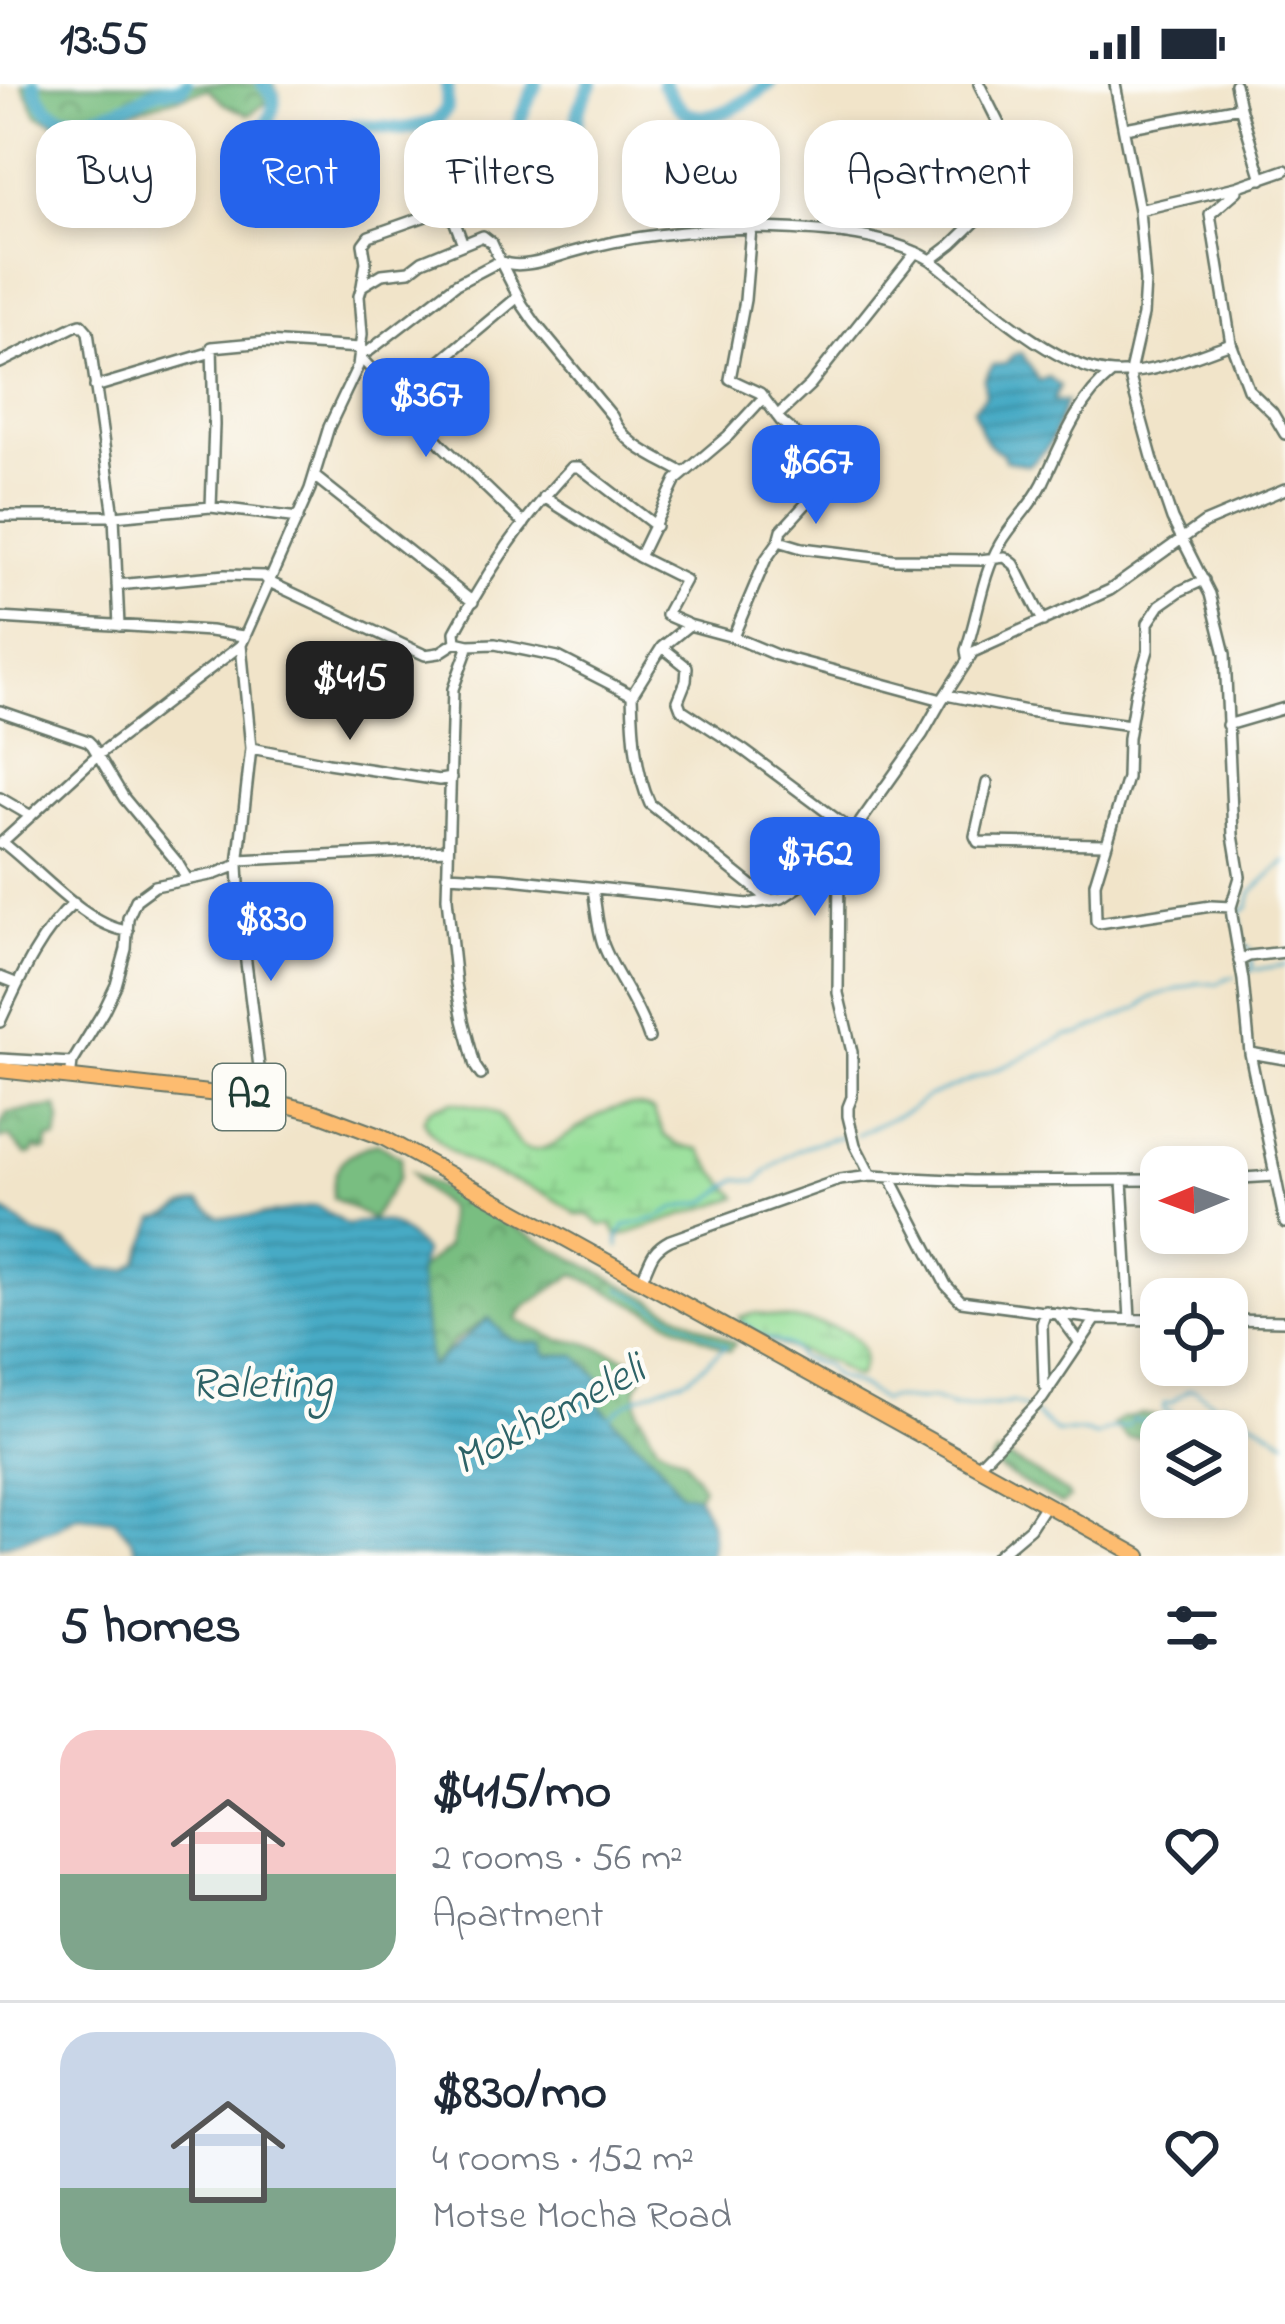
<!DOCTYPE html>
<html lang="en">
<head>
<meta charset="utf-8">
<style>
  :root { --surface:#fff; --page:#f2f2f3; --text:#1f2937; --muted:#747a83; --line:#e0e1e3; --accent:#2563eb }
  body { margin:0; font-family:"Indie Flower",sans-serif; background:var(--page); color:var(--text); height:100vh; display:flex; flex-direction:column; font-size:45px; white-space:nowrap }
  * { box-sizing:border-box; margin:0 }
  p { font-size:39px; color:var(--muted) }
  .icon { flex:none; width:66px; height:66px; fill:none; stroke:currentColor; stroke-width:2; stroke-linecap:round; stroke-linejoin:round }
  .map { position:relative; height:1472px; overflow:hidden }
  .details { display:flex; flex-direction:column; background:var(--surface); flex:1 }
  .details>* { flex:none }
  .hud { position:absolute; left:36px; top:36px; width:1215px; height:108px; display:flex; gap:24px }
  .needle { width:78px; rotate:269deg }
  .controls { position:absolute; left:1140px; top:1062px; display:grid; gap:24px }
  .controls a { display:grid; place-items:center; width:108px; height:108px; border-radius:24px; background:var(--surface); box-shadow:0 6px 18px #0003; font-size:60px }
  .price { position:absolute; translate:-50% -102px; padding:0 27px; border-radius:24px; background:var(--accent); color:#fff; font-size:39px; line-height:78px; filter:drop-shadow(0 3px 6px #0008) }
  .price::after { content:''; position:absolute; left:50%; top:72px; width:36px; height:27px; margin-left:-18px; background:inherit; clip-path:polygon(0 0,100% 0,50% 100%) }
  .price.active { background:#222; color:#fff }
  ul { padding:0; list-style:none }
  li { display:flex; align-items:center; gap:36px; height:300px; padding:0 60px }
  li+li { border-top:3px solid var(--line) }
  li span { display:grid; place-items:center; flex:none; width:336px; height:240px; border-radius:36px; color:#555 }
  li>.icon { margin-inline-start:auto }
  span .icon { width:144px; height:144px; fill:#fffc; stroke-width:1 }
  li b { font-size:51px }
  h2 { display:flex; justify-content:space-between; align-items:center; height:144px; padding:0 60px; font-size:51px }
  .pill { padding:0 42px; border-radius:36px; background:var(--surface); box-shadow:0 6px 18px #0003; font-size:42px; line-height:108px }
  .pill.active { background:var(--accent); color:#fff }
  .status { display:flex; justify-content:space-between; align-items:center; height:84px; padding:0 60px; background:var(--surface); direction:ltr }
  .status svg { height:33px; fill:currentColor }
  .map>svg:first-child { display:block }
</style>
</head>
<body>
<div class="status"><b>13:55</b><svg viewBox="0 0 49 12"><path d="M0 12V9h3v3zM5 12V6h3v6zM10 12V3h3v9zM15 12V0h3v12zM26 1h20v11H26zM47 4h2v5h-2z"/></svg></div>
<div class="map">
<svg width="1285" height="1472" viewBox="0 0 1285 1472">
  <defs>
    <pattern id="forest-crowns" width="20" height="18" patternUnits="userSpaceOnUse" patternTransform="scale(3)"><rect width="20" height="18" fill="#79be81"/><path d="M2 6a3 3 0 1 1 6 0M12 15a3 3 0 1 1 6 0" fill="none" stroke="#639c6a"/></pattern>
    <pattern id="wetland-marsh" width="20" height="14" patternUnits="userSpaceOnUse" patternTransform="scale(3)"><rect width="20" height="14" fill="#97df99"/><path d="M1 5h8M5 5V1M11 12h8M15 12V8" fill="none" stroke="#82c084"/></pattern>
    <pattern id="water-rules" width="6" height="5" patternUnits="userSpaceOnUse" patternTransform="scale(3)"><rect width="6" height="5" fill="#46aac5"/><path d="M0 2.5h6" fill="none" stroke="#3a8ca1"/></pattern>
  </defs>
  <rect width="100%" height="100%" fill="#fdfcf7"/>
  <filter id="ink" filterUnits="userSpaceOnUse"><feTurbulence type="fractalNoise" baseFrequency=".00833" numOctaves="2"/><feDisplacementMap in="SourceGraphic" scale="24" xChannelSelector="R" yChannelSelector="G"/><feConvolveMatrix kernelMatrix="1 2 1 2 8 2 1 2 1" color-interpolation-filters="sRGB"/></filter>
  <filter id="wash" filterUnits="userSpaceOnUse"><feTurbulence type="fractalNoise" baseFrequency=".004" numOctaves="4" result="noise"/><feDisplacementMap in="SourceGraphic" scale="48" xChannelSelector="R" yChannelSelector="G"/><feGaussianBlur stdDeviation="2.7" result="paint"/><feColorMatrix in="noise" values="0 0 0 0 0 0 0 0 0 0 0 0 0 0 0 0 0 1.4 0 .05"/><feComposite in="paint" operator="in"/></filter>
  <g filter="url(#wash)">
    <rect width="100%" height="100%" fill="#f1e4c9"/>
    <path fill="url(#forest-crowns)" stroke="#4c7e5a" stroke-width="3" d="M22,0H273L279,10L249,31L225,20L208,5L128,28L77,48L37,31Z
      M57,1023L60,1037L57,1055H48L47,1065L40,1067L36,1063L32,1070L27,1071L9,1053L0,1055V1042L8,1029Z
      M377,1059L401,1073L399,1093L372,1135L333,1114C331,1079 345,1069 377,1059Z
      M412,1089L735,1260L729,1267L574,1190L525,1223L516,1236L559,1256L583,1258L649,1282L636,1303L638,1326L657,1361L684,1375L703,1403L697,1412L680,1409C672,1398 665,1386 656,1376C634,1354 609,1335 591,1309L601,1297L576,1271H547L540,1259C509,1260 509,1254 488,1234L454,1257L430,1284L418,1187L447,1162V1124L418,1099Z
      M1142,1330L1166,1334L1163,1346L1150,1353L1128,1354L1113,1341L1122,1334Z
      M997,1370C1021,1379 1044,1394 1065,1408L1069,1414L1061,1420L1002,1387L991,1378Z"/>
    <path fill="url(#wetland-marsh)" stroke="#5b8e66" stroke-width="3" d="M453,1018C468,1021 487,1022 499,1032C509,1041 514,1064 530,1066C566,1069 601,1005 653,1026L665,1052L678,1061L700,1065L714,1086L738,1113L618,1153L611,1140L601,1141L589,1131H577C532,1090 457,1094 423,1037C428,1022 439,1021 453,1018Z
      M757,1229C785,1239 888,1233 858,1293L852,1292L831,1278L753,1252L745,1247L739,1233Z"/>
    <path fill="url(#water-rules)" stroke="#32747c" stroke-width="3" d="M1022,269L1039,297L1049,293L1060,302L1053,317H1066C1055,344 1055,363 1028,381L1006,377L1001,368C981,360 981,344 973,325L985,312L984,295L993,281L1006,280L1013,271Z
      M200,1118L219,1133L256,1132L316,1122L347,1141C385,1131 398,1139 424,1168L418,1188L430,1283L489,1234C508,1255 509,1260 541,1259L547,1271H576L602,1297L592,1309C608,1335 634,1354 655,1376C665,1385 672,1398 680,1409L697,1412C710,1432 716,1448 710,1472H138L131,1455L114,1435L78,1431L54,1445L0,1463V1126L8,1129L34,1150L65,1158L100,1185L127,1186L138,1177L156,1134C176,1132 177,1120 200,1118Z"/>
    <g fill="none" stroke-linecap="round" stroke-linejoin="round">
      <path stroke="#46aac5" stroke-width="3" d="M1257,885L1285,881
        M1246,888L1253,886L1251,867L1243,859L1240,827L1248,824L1252,808L1285,777
        M856,1051L911,1025L927,1013L1010,980L1067,951L1079,950L1138,924L1151,914L1198,899L1218,900L1226,894L1235,893
        M619,1163L618,1153L625,1142L657,1134L676,1124L708,1117L738,1095L757,1097C781,1072 812,1056 846,1052
        M736,1243L745,1239C752,1245 759,1252 768,1255C783,1261 791,1259 799,1274L824,1281L834,1292L860,1302L883,1317L889,1314L920,1316L931,1314L952,1322H995L1013,1318L1026,1324
        M1035,1330L1056,1348H1085L1096,1352L1108,1346L1128,1342L1133,1335C1145,1340 1154,1336 1166,1340L1171,1334L1172,1328L1164,1326V1319H1171C1196,1298 1189,1304 1216,1320L1224,1318L1285,1356
        M610,1333C628,1315 649,1309 670,1300C681,1295 679,1299 689,1293C703,1284 713,1271 727,1262L620,1204"/>
      <path stroke="#46aac5" stroke-width="14" d="M34,0C47,52 101,34 137,17C140,15 151,9 154,8C163,5 173,5 182,4L185,0
        M263,0C266,4 271,7 273,12C277,20 267,41 262,47C264,67 281,77 291,94L298,97L308,91L321,92C338,77 339,57 354,41L403,45L435,39L447,24V0
        M536,0C524,25 509,54 516,81L528,90C544,84 564,82 573,65L579,24L591,0
        M663,0C670,10 678,25 689,30C715,41 749,16 769,0"/>
    </g>
  </g>
  <g filter="url(#ink)">
    <g fill="none" stroke-linecap="round" stroke-linejoin="round">
      <defs>
        <path id="minor" d="M1115,0L1139,126L1145,197L1143,231L1130,288L1131,297L1157,391L1172,435L1210,510L1225,570L1233,751L1240,793L1231,823L1232,832L1243,896L1250,969L1285,1139
          M1235,0L1240,23
          M1125,44L1240,23L1262,95
          M1236,103L1237,107L1210,130L1231,259L1248,305L1272,328L1285,350
          M1139,126L1236,103L1285,86
          M931,176L952,160L1010,104L1005,52L979,0
          M362,202L366,178L363,160L369,152L446,125L454,136L463,160
          M360,268L369,267L456,200L500,177L522,220L535,239L612,332C624,362 658,374 684,389
          M360,273L443,362L524,440
          M0,279L75,242L81,240L88,248L114,432L119,542
          M95,303L212,268
          M399,312L518,213
          M777,332L810,301L916,168
          M314,392L473,518
          M544,413L639,473L676,396L728,352L764,313
          M211,423L214,341L212,263L266,258L360,264
          M0,432H114L211,423L298,434
          M779,457L782,446L838,385L781,337L760,309L730,295L745,216L751,144C807,145 882,147 931,176C976,211 1055,286 1113,289C1152,291 1195,272 1231,259
          M639,473L685,496L666,531L689,541
          M1204,496L1180,507L1160,521L1148,539V566L1136,607L1128,654L1127,694L1095,799L1096,837L1099,839L1211,822L1231,823
          M117,501L225,491L264,492L269,498L310,405L329,343L358,282L362,250L359,212L362,202L382,190L409,187L422,177L483,152L492,159L500,177C520,187 552,174 573,168C631,151 691,146 751,144
          M0,534L210,547L243,552
          M733,553L766,475L779,457L802,464L893,475L980,476L1005,473L1014,480L1043,537
          M456,558L455,548C486,489 526,431 572,383H579L656,442
          M469,561L453,605L447,814L456,900L463,936L475,982L481,991
          M662,563L687,583L686,597L678,617L681,625L745,667L855,749
          M967,573L966,566C978,531 982,491 1000,460C1013,438 1032,421 1043,399C1061,361 1077,317 1111,290
          M632,611C633,646 635,688 650,720L771,817
          M946,611L1027,627L1130,641
          M0,627L88,657L92,661L124,714L177,778L187,795
          M1227,641L1285,624
          M251,664L328,679L439,696L451,694
          M987,699L975,752L978,758L1105,760
          M0,714L31,732
          M2,758C37,784 85,842 128,847
          M0,760L93,675L241,561
          M239,776L447,766
          M839,777L838,909L852,968V1013L848,1023V1032L855,1061L871,1092
          M447,791L502,794L748,820L782,814L839,777L861,737L922,651L942,616
          M593,804C596,822 597,843 603,860C615,892 638,919 649,954
          M1239,877L1249,872L1285,868
          M0,893L18,900
          M0,938C19,897 39,850 74,819
          M1250,969L1285,975
          M0,975L72,979
          M70,995L72,979L103,928L116,901L126,865L128,834L136,816L155,802L215,790L238,781
          M263,1015L241,838L238,781L251,664L241,561L269,498L425,571L439,569L456,558L469,561L495,560L558,573L632,611L662,563L689,541L733,553L776,571L942,616L973,568L1110,506L1204,439L1285,405
          M890,1093L946,1201L961,1217L1096,1235L1161,1236
          M1227,1095L1274,1092
          M1122,1096L1130,1235
          M641,1196C652,1177 648,1168 670,1156L839,1096L871,1092L972,1097L1161,1096
          M1046,1227L1042,1240L1044,1300L1048,1307
          M1059,1231L1080,1259
          M1227,1236L1285,1237
          M977,1383L1042,1315L1096,1235
          M997,1472L1030,1444L1045,1421"/>
        <path id="primary" d="M0,986L263,1015L315,1028L382,1053L1139,1472"/>
      </defs>
      <use href="#minor" stroke="#687768" stroke-width="14"/>
      <use href="#primary" stroke="#687768" stroke-width="18"/>
      <use href="#minor" stroke="#fff" stroke-width="9"/>
      <use href="#primary" stroke="#fdbc70" stroke-width="14"/>
    </g>
  </g>
  <g text-anchor="middle" dominant-baseline="central" stroke-width="9" stroke-linejoin="round" paint-order="stroke">
    <rect fill="#fdfcf7" stroke="#62766e" stroke-width="3" x="213" y="980" width="72" height="66" rx="9"/>
    <g font-size="39" font-weight="bold" fill="#1f3d34">
      <text x="249" y="1013">A2</text>
    </g>
    <g font-size="45" font-style="italic" fill="#2d6367" stroke="#fdfcf7">
      <text x="261" y="1302">Raleting</text>
      <text transform="translate(550 1333) rotate(-28)">Mokhemeleli</text>
    </g>
  </g>
</svg>
<div class="controls">
<a><svg class="needle" viewBox="-14 -14 28 28"><path d="M0-13l5 13h-10z" fill="#e53935"/><path d="M0 13l5-13h-10z" fill="#747a83"/></svg></a>
<a><svg class="icon" aria-label="locate" viewBox="0 0 24 24"><circle cx="12" cy="12" r="6"/><path d="M12 2v4M12 18v4M2 12h4M18 12h4"/></svg></a>
<a><svg class="icon" aria-label="layers" viewBox="0 0 24 24"><path d="M12 4l9 5-9 5-9-5zM3 14l9 5 9-5"/></svg></a>
</div>
<b class="price" style="left:426px;top:376px">$367</b>
<b class="price" style="left:816px;top:443px">$667</b>
<b class="price active" style="left:350px;top:659px">$415</b>
<b class="price" style="left:815px;top:835px">$762</b>
<b class="price" style="left:271px;top:900px">$830</b>
<div class="hud">
<a class="pill">Buy</a>
<a class="pill active">Rent</a>
<a class="pill">Filters</a>
<a class="pill">New</a>
<a class="pill">Apartment</a>
</div>
</div>
<section class="details">
<h2>5 homes<svg class="icon" aria-label="filters" viewBox="0 0 24 24"><path d="M4 7h16M4 17h16"/><circle cx="9" cy="7" r="2"/><circle cx="15" cy="17" r="2"/></svg></h2>
<ul>
<li><span style="background:linear-gradient(#f6c9c9 60%,#7fa58c 0)"><svg class="icon" aria-label="home" viewBox="0 0 24 24"><path d="M3 11l9-7 9 7M6 9v11h12V9"/></svg></span><div><b>$415/mo</b><p>2 rooms · 56 m²</p><p>Apartment</p></div><svg class="icon" aria-label="heart" viewBox="0 0 24 24"><path d="M12 20l-8-8c-3-5 5-10 8-4 3-6 11-1 8 4z"/></svg></li>
<li><span style="background:linear-gradient(#c9d6e8 65%,#7fa58c 0)"><svg class="icon" aria-label="home" viewBox="0 0 24 24"><path d="M3 11l9-7 9 7M6 9v11h12V9"/></svg></span><div><b>$830/mo</b><p>4 rooms · 152 m²</p><p>Motse Mocha Road</p></div><svg class="icon" aria-label="heart" viewBox="0 0 24 24"><path d="M12 20l-8-8c-3-5 5-10 8-4 3-6 11-1 8 4z"/></svg></li>
</ul>
</section>
</body>
</html>
